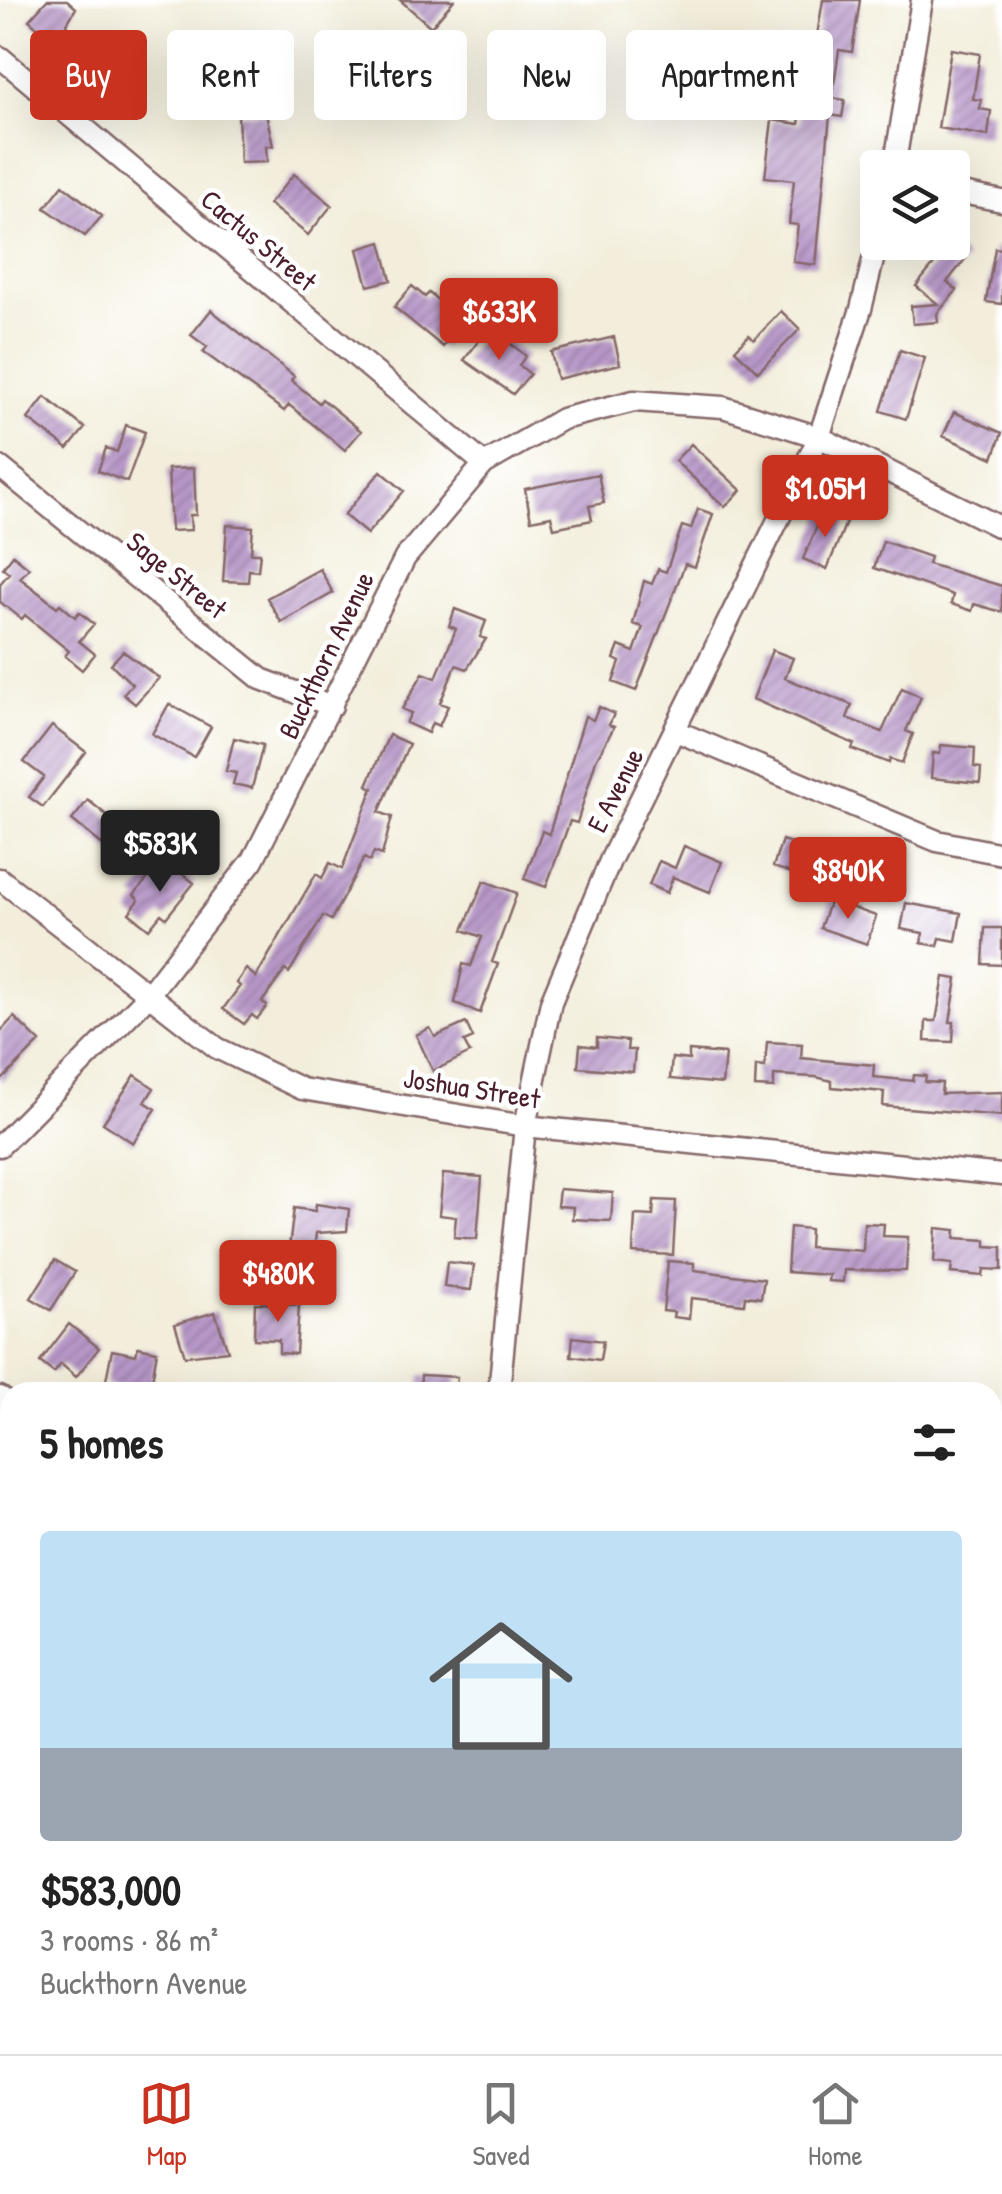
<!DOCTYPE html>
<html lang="en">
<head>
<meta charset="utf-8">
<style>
  :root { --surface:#fff; --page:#f2f2f2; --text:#222; --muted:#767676; --line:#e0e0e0; --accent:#c8321e }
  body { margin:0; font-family:"Patrick Hand",sans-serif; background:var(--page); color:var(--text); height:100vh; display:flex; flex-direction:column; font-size:38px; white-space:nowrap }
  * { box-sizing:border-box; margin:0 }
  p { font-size:32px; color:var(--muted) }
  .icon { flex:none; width:55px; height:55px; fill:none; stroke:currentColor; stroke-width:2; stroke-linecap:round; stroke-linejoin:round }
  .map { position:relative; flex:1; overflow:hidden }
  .side { position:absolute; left:0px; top:1382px; width:1002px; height:672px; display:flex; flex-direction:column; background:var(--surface); border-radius:30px 30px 0 0; box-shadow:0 10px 40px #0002 }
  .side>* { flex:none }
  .hud { position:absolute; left:30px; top:30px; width:942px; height:90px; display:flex; gap:20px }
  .fabs { position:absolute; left:860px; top:150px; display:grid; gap:20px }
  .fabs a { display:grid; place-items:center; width:110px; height:110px; border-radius:10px; background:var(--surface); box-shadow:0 10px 40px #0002; font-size:50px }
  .price { position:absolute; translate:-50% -85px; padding:0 22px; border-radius:10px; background:var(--accent); color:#fff; font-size:32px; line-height:65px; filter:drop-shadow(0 2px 5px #0008) }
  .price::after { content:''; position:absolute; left:50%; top:60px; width:30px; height:22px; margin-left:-15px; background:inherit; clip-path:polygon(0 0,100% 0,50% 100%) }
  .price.active { background:#222; color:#fff }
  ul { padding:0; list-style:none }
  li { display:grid; align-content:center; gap:20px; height:530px; padding:0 40px }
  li+li { border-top:2px solid var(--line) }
  li span { display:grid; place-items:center; height:310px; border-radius:10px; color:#555 }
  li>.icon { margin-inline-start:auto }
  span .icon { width:180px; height:180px; fill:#fffc; stroke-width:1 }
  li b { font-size:42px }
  h2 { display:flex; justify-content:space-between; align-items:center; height:120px; padding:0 40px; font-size:42px }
  .pill { padding:0 35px; border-radius:10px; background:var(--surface); box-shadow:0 10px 40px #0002; font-size:35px; line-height:90px }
  .pill.active { background:var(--accent); color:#fff }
  .tabs { display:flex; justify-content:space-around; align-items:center; height:140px; border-top:2px solid var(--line); background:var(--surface); font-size:28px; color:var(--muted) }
  .tabs a { display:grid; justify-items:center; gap:5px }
  .tabs .active { color:var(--accent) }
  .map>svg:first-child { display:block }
</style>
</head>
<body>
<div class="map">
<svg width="1002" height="2054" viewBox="0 0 1002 2054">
  <defs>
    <pattern id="building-hatch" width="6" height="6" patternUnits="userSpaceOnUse" patternTransform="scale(2.5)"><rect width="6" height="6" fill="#b898c9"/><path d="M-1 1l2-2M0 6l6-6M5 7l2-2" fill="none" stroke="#987ba3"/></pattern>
  </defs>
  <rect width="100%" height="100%" fill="#fff"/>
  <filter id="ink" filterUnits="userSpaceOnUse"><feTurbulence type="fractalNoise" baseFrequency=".01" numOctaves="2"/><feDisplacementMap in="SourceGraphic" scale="20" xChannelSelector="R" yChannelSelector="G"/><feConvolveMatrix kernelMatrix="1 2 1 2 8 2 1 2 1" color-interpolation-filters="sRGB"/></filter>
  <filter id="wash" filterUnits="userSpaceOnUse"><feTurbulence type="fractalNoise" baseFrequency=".0048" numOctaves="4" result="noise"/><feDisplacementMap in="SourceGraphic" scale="40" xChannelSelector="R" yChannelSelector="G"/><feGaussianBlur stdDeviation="2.25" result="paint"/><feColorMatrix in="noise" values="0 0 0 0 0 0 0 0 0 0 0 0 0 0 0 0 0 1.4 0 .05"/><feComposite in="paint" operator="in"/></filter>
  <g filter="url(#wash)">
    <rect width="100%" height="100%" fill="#f3eedb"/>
    <g id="blocks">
      <path fill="url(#building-hatch)" d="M47,0H67L76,8L65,27L90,48L77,62L29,20Z
        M400,0H454L431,27Z
        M823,0H860L852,52L839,50L832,98L845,100L842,117L830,115L816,265L793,262L798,225L789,224L794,180L765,177L772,120L799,124L804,91L797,90L800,73L808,74L813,59Z
        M951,49L980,54L973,99L981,100L980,109L991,111L988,136L938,128Z
        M266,113L273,146H266L267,162L240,163L238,114Z
        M294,174L332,205L308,235L269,204Z
        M63,185L102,216L85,236L45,208Z
        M381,242L391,280L368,286L358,249Z
        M950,245L966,258L947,282L957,290L937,314L938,322L913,324L911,306L938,304L916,286Z
        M995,248L1002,249V304L986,302Z
        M412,286L425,297L429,293L464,321L443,347L394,307Z
        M211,310L294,376L291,380L319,403L322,399L361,431L345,450L289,405L284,411L203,352L207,347L191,335Z
        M781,311L800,329L758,372L735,350L749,335L754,340Z
        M484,334L500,347L506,340L526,356L519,365L530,374L513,394L464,360Z
        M614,337L620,364L557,379L551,352Z
        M900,350L925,358L906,419L881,411Z
        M45,397L85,428L68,449L28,419Z
        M954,412L1002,433L993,458L943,436Z
        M126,425L145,432L127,482L98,471L106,448L117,452Z
        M691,444L741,490L725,507L675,461Z
        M194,468L196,515H190L191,530L171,531L168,469Z
        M381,471L404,491L367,534L344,515Z
        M598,474L604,503L589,506L592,520L554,528L551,516L531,520L525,489Z
        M698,509L713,514L695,567L685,564L636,691L613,682L620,662L614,659L619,646L634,652L643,627L633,624L644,581L652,584L658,569L666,572L682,526L691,529Z
        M824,510L847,520L827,569L803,559Z
        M227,525L253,527L251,553H260L258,571L249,570L248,582L223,581Z
        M883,541L930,557L928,564L1002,586V612L974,604L972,611L951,604L953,595L874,568Z
        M13,555L29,568L20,578L57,607L60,604L75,617L79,612L94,624L79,641L95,654L82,670L65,656L69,651L25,615L22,619L0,602V584L9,573L3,568Z
        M320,569L333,593L281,622L267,598Z
        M455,609L486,621L480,637L486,639L467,669L456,665L440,703L448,706L439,726L432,723L428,733L406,723L411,713L402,709L423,673L436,678L456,629L449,626Z
        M772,650L793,658L785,678L852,705L847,718L882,732L902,688L921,697L906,731L913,734L902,763L890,759L889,763L852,749L854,744L753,699Z
        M123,651L159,678L135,704L123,694L132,684L111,664Z
        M169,704L211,727L194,757L152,734Z
        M599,707L614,714L609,725L614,727L596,760L577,823L570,821L546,887L524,879L542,831L549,834L585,716L593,720Z
        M52,726L86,752L43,807L29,797L44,777L24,762Z
        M389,735L409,744L379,812L392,817L382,855L374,852L370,861L364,858L331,920L323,916L289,973L285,970L262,1002L267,1006L257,1019L252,1015L244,1024L223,1009L240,986L236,983L246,969L256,977L316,874L322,878L330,863L342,869L373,788L367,785Z
        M234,738L263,745L252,788L233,784L236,773L226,771Z
        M941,745L975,748L974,767L981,768L980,783L931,778L933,753L940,754Z
        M88,800L132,836L116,856L72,820Z
        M782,840L828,855L819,882L773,867Z
        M684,846L722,862L710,892L673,877L667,893L649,885L659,861L675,868Z
        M169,863L194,883L166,918L161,914L149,929L129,913L139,900L134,895L157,867L161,871Z
        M484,881L517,893L492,962L498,964L480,1013L455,1003L463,964L471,966L482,937L463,930Z
        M830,900L876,916L867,944L820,928Z
        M906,903L961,913L956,941L940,938L938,946L921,943L923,933L901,929Z
        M985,928H1002V965L983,964Z
        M944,977L957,979L950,1022H954L953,1042L925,1041L926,1021H936Z
        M14,1017L40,1042L0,1082V1032Z
        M466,1023L473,1038L464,1042L470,1053L433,1071L416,1035L430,1028L435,1037Z
        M597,1038L628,1041L627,1050H635L633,1072L578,1067L580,1045L597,1047Z
        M767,1042L802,1044L801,1058L874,1065L873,1077L913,1081L914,1075L926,1076L925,1082L942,1083L941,1094L1002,1092V1116L883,1106L884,1092L832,1087V1081L816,1077L774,1075V1088L755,1087L756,1066L765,1067Z
        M689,1051L725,1054L722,1084L670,1079L672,1058L689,1060Z
        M135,1075L154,1088L145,1102L156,1109L133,1143L103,1123Z
        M443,1174L482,1177L477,1239L454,1237L456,1217L439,1215Z
        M559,1189L613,1193L611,1221L572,1219L573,1207L557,1206Z
        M654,1200L676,1201L673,1255L633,1253L635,1215L653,1216Z
        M316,1204L349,1209L347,1231L316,1233L314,1251L289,1248L294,1208L315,1211Z
        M864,1223L884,1224L883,1236L908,1237L906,1271L844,1270L843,1282L828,1281L829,1275L787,1272L790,1227L810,1229L809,1247L863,1251Z
        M936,1228L956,1230L955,1238L986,1240V1246L1002,1247V1270L984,1269L983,1276L951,1273L952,1264L934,1262Z
        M55,1260L75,1272L51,1310L31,1298Z
        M668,1261L694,1263V1270L764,1279L761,1298L745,1296L744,1304L691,1298L689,1319L673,1317L674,1312L663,1311Z
        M447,1262L474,1265L471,1290L444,1287Z
        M255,1303L299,1305L296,1354L279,1353V1340L254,1339Z
        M215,1312L228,1351L185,1356L175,1324Z
        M69,1324L99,1348L76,1377L61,1364L54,1373L40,1362Z
        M573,1337L603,1341L600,1360L571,1356Z
        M138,1347L157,1351L150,1392L105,1385L112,1350L136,1355Z
        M421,1375L457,1377L456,1392H420Z"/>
    </g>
  </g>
  <g filter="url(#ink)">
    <use href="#blocks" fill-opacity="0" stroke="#856769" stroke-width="2.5"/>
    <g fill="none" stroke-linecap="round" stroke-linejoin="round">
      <defs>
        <path id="minor" d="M0,57L484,464
          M894,168L922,0
          M952,191L1002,201
          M0,467L261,679L332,706
          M676,731L937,841L1002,854
          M0,879L217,1048L302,1089L525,1126L1002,1175
          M0,1146L146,998L253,860L405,558L484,464L562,419L634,401L723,407L819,437L1002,528
          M499,1392L525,1126L551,1002L610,861L819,437L861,309L878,240
          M0,1397L10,1404
          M992,1556L1002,1557
          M0,1750L10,1751
          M992,1860L1002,1861
          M425,2054L426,2045"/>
      </defs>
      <use href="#minor" stroke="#856769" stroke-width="25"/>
      <use href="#minor" stroke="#fff" stroke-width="20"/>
    </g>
  </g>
  <g text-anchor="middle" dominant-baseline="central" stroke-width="9" stroke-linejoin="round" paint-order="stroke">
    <g font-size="28" fill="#4a1f2b" stroke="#fff">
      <text transform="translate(259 240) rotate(40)">Cactus Street</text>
      <text transform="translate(177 575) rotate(39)">Sage Street</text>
      <text transform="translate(326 655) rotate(-64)">Buckthorn Avenue</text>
      <text transform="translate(615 790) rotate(-63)">E Avenue</text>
      <text transform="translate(472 1088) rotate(9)">Joshua Street</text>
    </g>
  </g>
</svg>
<div class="fabs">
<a><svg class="icon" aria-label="layers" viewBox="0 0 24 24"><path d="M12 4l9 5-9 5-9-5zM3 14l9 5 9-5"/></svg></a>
</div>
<b class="price" style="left:499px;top:363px">$633K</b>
<b class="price" style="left:825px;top:540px">$1.05M</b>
<b class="price active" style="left:160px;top:895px">$583K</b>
<b class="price" style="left:848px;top:922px">$840K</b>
<b class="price" style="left:278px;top:1325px">$480K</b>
<div class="hud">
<a class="pill active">Buy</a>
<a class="pill">Rent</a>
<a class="pill">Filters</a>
<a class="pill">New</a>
<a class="pill">Apartment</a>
</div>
<section class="side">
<h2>5 homes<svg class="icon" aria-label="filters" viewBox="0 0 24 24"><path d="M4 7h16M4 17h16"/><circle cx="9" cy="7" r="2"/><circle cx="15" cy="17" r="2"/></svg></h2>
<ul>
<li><span style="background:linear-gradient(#bfe0f5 70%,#9aa5b1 0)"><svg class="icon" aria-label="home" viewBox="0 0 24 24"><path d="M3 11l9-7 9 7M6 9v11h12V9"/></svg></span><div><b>$583,000</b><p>3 rooms · 86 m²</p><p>Buckthorn Avenue</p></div></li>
</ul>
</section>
</div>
<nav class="tabs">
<a class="active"><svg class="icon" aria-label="map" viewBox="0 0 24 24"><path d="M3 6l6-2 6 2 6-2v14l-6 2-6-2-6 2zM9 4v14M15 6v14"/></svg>Map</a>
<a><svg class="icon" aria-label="saved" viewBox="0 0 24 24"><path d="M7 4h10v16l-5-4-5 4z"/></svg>Saved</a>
<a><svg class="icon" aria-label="home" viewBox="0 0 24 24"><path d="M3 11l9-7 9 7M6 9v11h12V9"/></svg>Home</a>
</nav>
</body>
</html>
